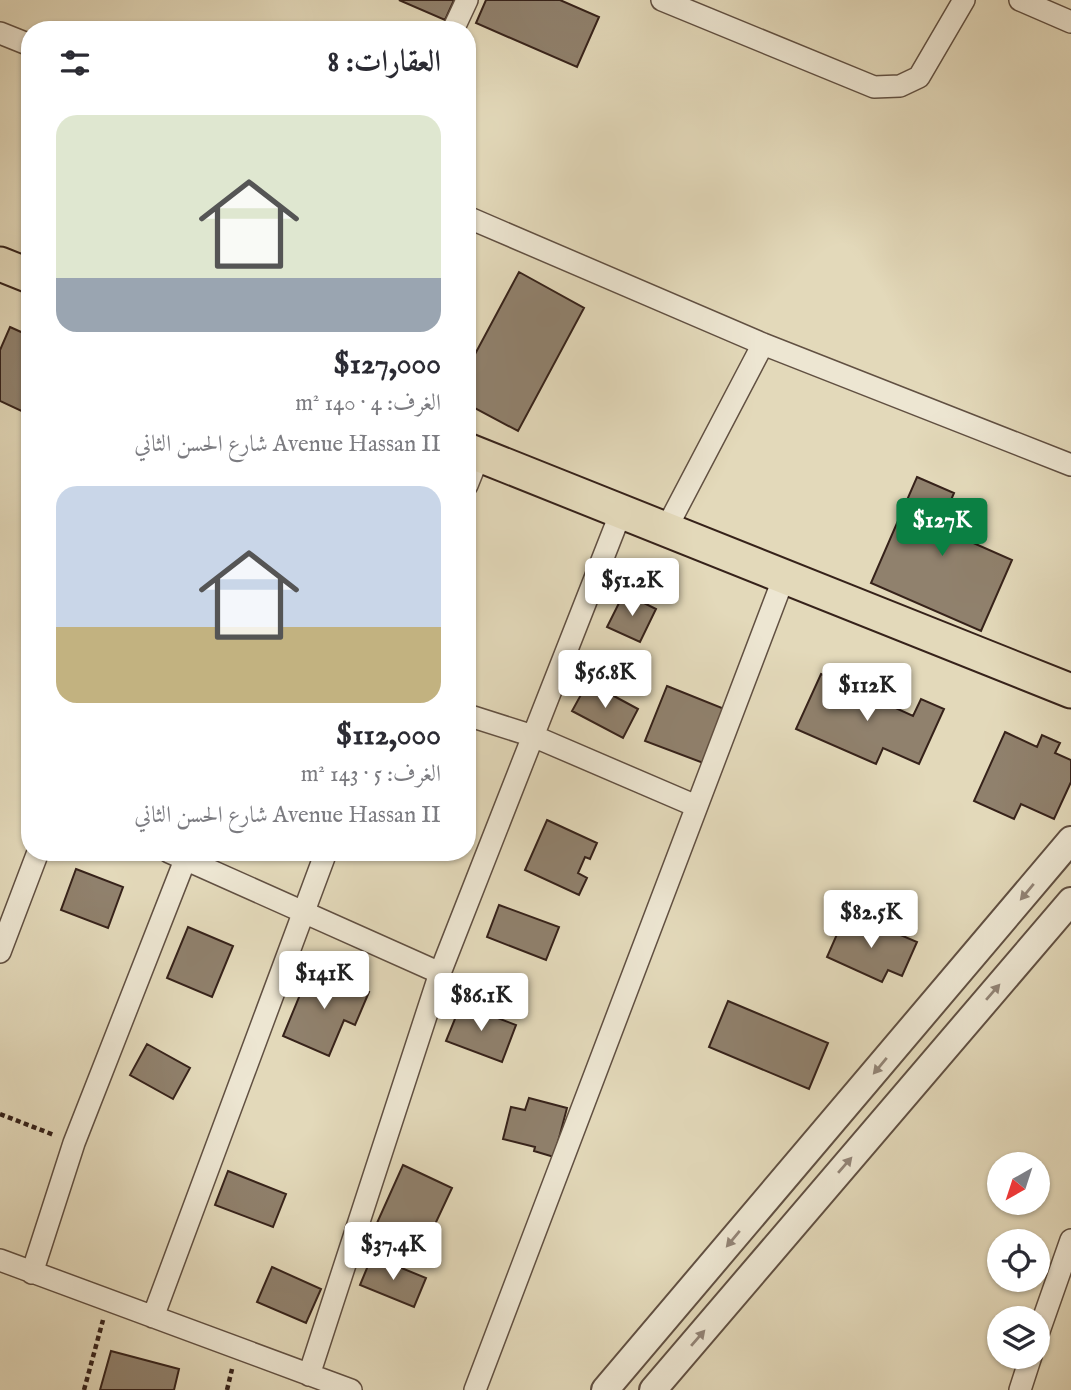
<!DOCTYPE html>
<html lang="ar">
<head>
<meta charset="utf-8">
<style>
  :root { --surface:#fff; --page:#f7f7f7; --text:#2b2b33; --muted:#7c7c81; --accent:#0b8043 }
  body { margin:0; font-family:"IM FELL English",Amiri,serif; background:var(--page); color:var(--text); direction:rtl; height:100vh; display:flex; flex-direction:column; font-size:26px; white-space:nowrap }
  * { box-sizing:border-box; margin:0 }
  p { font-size:23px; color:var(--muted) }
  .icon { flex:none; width:38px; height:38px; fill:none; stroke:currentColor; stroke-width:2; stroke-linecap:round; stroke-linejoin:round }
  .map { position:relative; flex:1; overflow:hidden; direction:ltr }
  .panel { position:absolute; left:21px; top:21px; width:455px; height:840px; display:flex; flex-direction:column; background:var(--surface); border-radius:28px; box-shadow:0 2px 5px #0004; direction:rtl }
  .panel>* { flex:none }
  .needle { width:46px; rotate:219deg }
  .controls { position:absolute; left:987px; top:1152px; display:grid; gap:14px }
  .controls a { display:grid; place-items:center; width:63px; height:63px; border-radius:50%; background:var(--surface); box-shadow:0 2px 5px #0004; font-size:35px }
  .price { position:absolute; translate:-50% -60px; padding:0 16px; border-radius:7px; background:#fff; color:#222; font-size:23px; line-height:46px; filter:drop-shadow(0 2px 4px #0008) }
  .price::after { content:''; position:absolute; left:50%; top:42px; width:21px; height:16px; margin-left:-10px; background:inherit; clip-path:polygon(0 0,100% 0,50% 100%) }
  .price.selected { background:var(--accent); color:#fff }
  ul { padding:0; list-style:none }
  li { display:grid; align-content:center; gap:14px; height:371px; padding:0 35px }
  li span { display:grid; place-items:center; height:217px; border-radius:21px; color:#555 }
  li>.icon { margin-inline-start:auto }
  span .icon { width:126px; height:126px; fill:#fffc; stroke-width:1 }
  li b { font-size:30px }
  h2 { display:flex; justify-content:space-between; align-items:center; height:84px; padding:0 35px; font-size:30px }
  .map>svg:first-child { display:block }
</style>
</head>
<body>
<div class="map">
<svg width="1071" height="1390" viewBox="0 0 1071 1390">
  <rect width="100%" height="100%" fill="#e3d9ba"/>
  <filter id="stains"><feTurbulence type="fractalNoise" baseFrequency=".00286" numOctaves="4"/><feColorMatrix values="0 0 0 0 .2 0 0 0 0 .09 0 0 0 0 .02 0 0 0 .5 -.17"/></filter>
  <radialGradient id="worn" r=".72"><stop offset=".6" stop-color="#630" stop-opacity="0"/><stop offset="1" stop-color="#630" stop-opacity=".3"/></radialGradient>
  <path fill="#90816d" stroke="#36221a" stroke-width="2" d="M399,0H454L445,20Z
    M486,0H560L599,17L577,67L476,23Z
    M519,272L584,308L518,431L467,404V369Z
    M10,327L30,336V415L0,401V350Z
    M917,477L954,493L951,500L984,514L971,542L1012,560L981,631L871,583Z
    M624,593L656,609L640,642L607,627Z
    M821,674L913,716L921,699L944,709L919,764L883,748L876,764L796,729Z
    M588,682L638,709L623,738L572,711Z
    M667,686L727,710L706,764L645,741Z
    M1005,732L1037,747L1042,735L1060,743L1055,753L1071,760V782L1054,819L1021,804L1014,819L974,801Z
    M547,820L597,843L590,859L585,857L578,873L587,878L579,895L525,870Z
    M76,869L123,887L108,928L61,910Z
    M499,905L559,927L546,960L487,937Z
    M845,916L880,931L882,927L917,942L902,976L888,970L882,982L827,957Z
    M188,927L233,946L212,997L167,978Z
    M311,968L369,992L355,1025L344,1020L329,1056L283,1036Z
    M728,1001L828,1043L809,1089L709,1047Z
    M461,1004L516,1025L502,1062L446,1041Z
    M147,1044L190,1068L173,1099L130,1075Z
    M529,1098L567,1108L554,1157L534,1151L535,1147L503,1139L511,1107L525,1110Z
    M403,1165L452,1188L416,1265L368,1243Z
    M228,1171L286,1194L273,1227L215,1205Z
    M372,1256L426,1278L414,1307L360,1285Z
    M272,1267L321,1289L306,1323L257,1302Z
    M111,1351L179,1369L174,1390H100Z"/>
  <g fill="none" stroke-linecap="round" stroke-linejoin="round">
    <defs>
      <path id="minor" d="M662,0L874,87L900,86L919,77L964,0
        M1020,0L1071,22
        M453,30L467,0
        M0,33L30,45
        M467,217L763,344L1071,465
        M467,485L479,455
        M666,529L763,344
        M467,715L533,736L696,806
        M169,852L440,973
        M0,952L38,852
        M0,1260L351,1390
        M32,1273L74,1143L185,860
        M153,1317L326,852
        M1038,1334L1071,1240
        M309,1375L440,973L621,512
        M475,1390L784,577
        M1020,1390L1031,1356"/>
      <path id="tertiary" d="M605,1390L1071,840
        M653,1390L1071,901"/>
      <path id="primary" d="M0,264L30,276
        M467,450L1071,691"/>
    </defs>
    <use href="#minor" stroke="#615042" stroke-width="24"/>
    <use href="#tertiary" stroke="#615042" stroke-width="30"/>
    <use href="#primary" stroke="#36221a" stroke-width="37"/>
    <path stroke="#36221a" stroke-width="4.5" stroke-dasharray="5 3.5" stroke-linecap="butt" d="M0,1114L54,1135
      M84,1390L103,1320
      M227,1390L232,1369"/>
    <use href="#minor" stroke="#ede6d2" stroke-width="21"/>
    <use href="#tertiary" stroke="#ede6d2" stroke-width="26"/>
    <use href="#primary" stroke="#e3d9ba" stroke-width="33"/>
  </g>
  <defs><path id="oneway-solid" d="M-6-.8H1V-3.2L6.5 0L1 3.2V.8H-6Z" transform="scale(1.75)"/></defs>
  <g fill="#928476">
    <use href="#oneway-solid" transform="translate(1027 892) rotate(130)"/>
    <use href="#oneway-solid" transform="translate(993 992) rotate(-49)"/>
    <use href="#oneway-solid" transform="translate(880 1066) rotate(130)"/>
    <use href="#oneway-solid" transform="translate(845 1165) rotate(-49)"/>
    <use href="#oneway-solid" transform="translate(733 1239) rotate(130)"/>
    <use href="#oneway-solid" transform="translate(698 1338) rotate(-49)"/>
  </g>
  <rect width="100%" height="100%" filter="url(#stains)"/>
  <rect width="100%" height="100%" fill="url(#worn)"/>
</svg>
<div class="controls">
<a><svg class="needle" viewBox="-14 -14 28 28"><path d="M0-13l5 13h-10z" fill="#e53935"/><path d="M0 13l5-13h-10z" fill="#7c7c81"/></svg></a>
<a><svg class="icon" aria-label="locate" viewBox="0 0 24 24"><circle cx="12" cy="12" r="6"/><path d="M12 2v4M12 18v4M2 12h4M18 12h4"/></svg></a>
<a><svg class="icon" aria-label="layers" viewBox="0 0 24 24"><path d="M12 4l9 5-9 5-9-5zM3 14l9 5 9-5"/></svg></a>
</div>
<b class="price selected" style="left:942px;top:558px">$127K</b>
<b class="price" style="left:632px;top:618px">$51.2K</b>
<b class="price" style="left:605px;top:710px">$56.8K</b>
<b class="price" style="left:867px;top:723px">$112K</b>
<b class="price" style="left:871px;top:950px">$82.5K</b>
<b class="price" style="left:324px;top:1011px">$141K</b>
<b class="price" style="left:481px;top:1033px">$86.1K</b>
<b class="price" style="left:393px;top:1282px">$37.4K</b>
<section class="panel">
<h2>العقارات: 8<svg class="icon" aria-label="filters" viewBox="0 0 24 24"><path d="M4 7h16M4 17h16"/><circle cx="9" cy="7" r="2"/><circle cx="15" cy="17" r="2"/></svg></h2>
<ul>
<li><span style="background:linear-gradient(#dfe7d0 75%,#9aa5b1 0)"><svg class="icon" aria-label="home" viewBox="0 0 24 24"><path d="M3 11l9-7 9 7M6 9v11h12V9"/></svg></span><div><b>$127,000</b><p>الغرف: 4 · 140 m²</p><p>Avenue Hassan II شارع الحسن الثاني</p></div></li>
<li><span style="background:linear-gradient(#c9d6e8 65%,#c2b280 0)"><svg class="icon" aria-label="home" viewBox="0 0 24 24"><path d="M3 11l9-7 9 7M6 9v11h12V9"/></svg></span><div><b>$112,000</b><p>الغرف: 5 · 143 m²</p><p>Avenue Hassan II شارع الحسن الثاني</p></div></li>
</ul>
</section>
</div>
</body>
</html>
